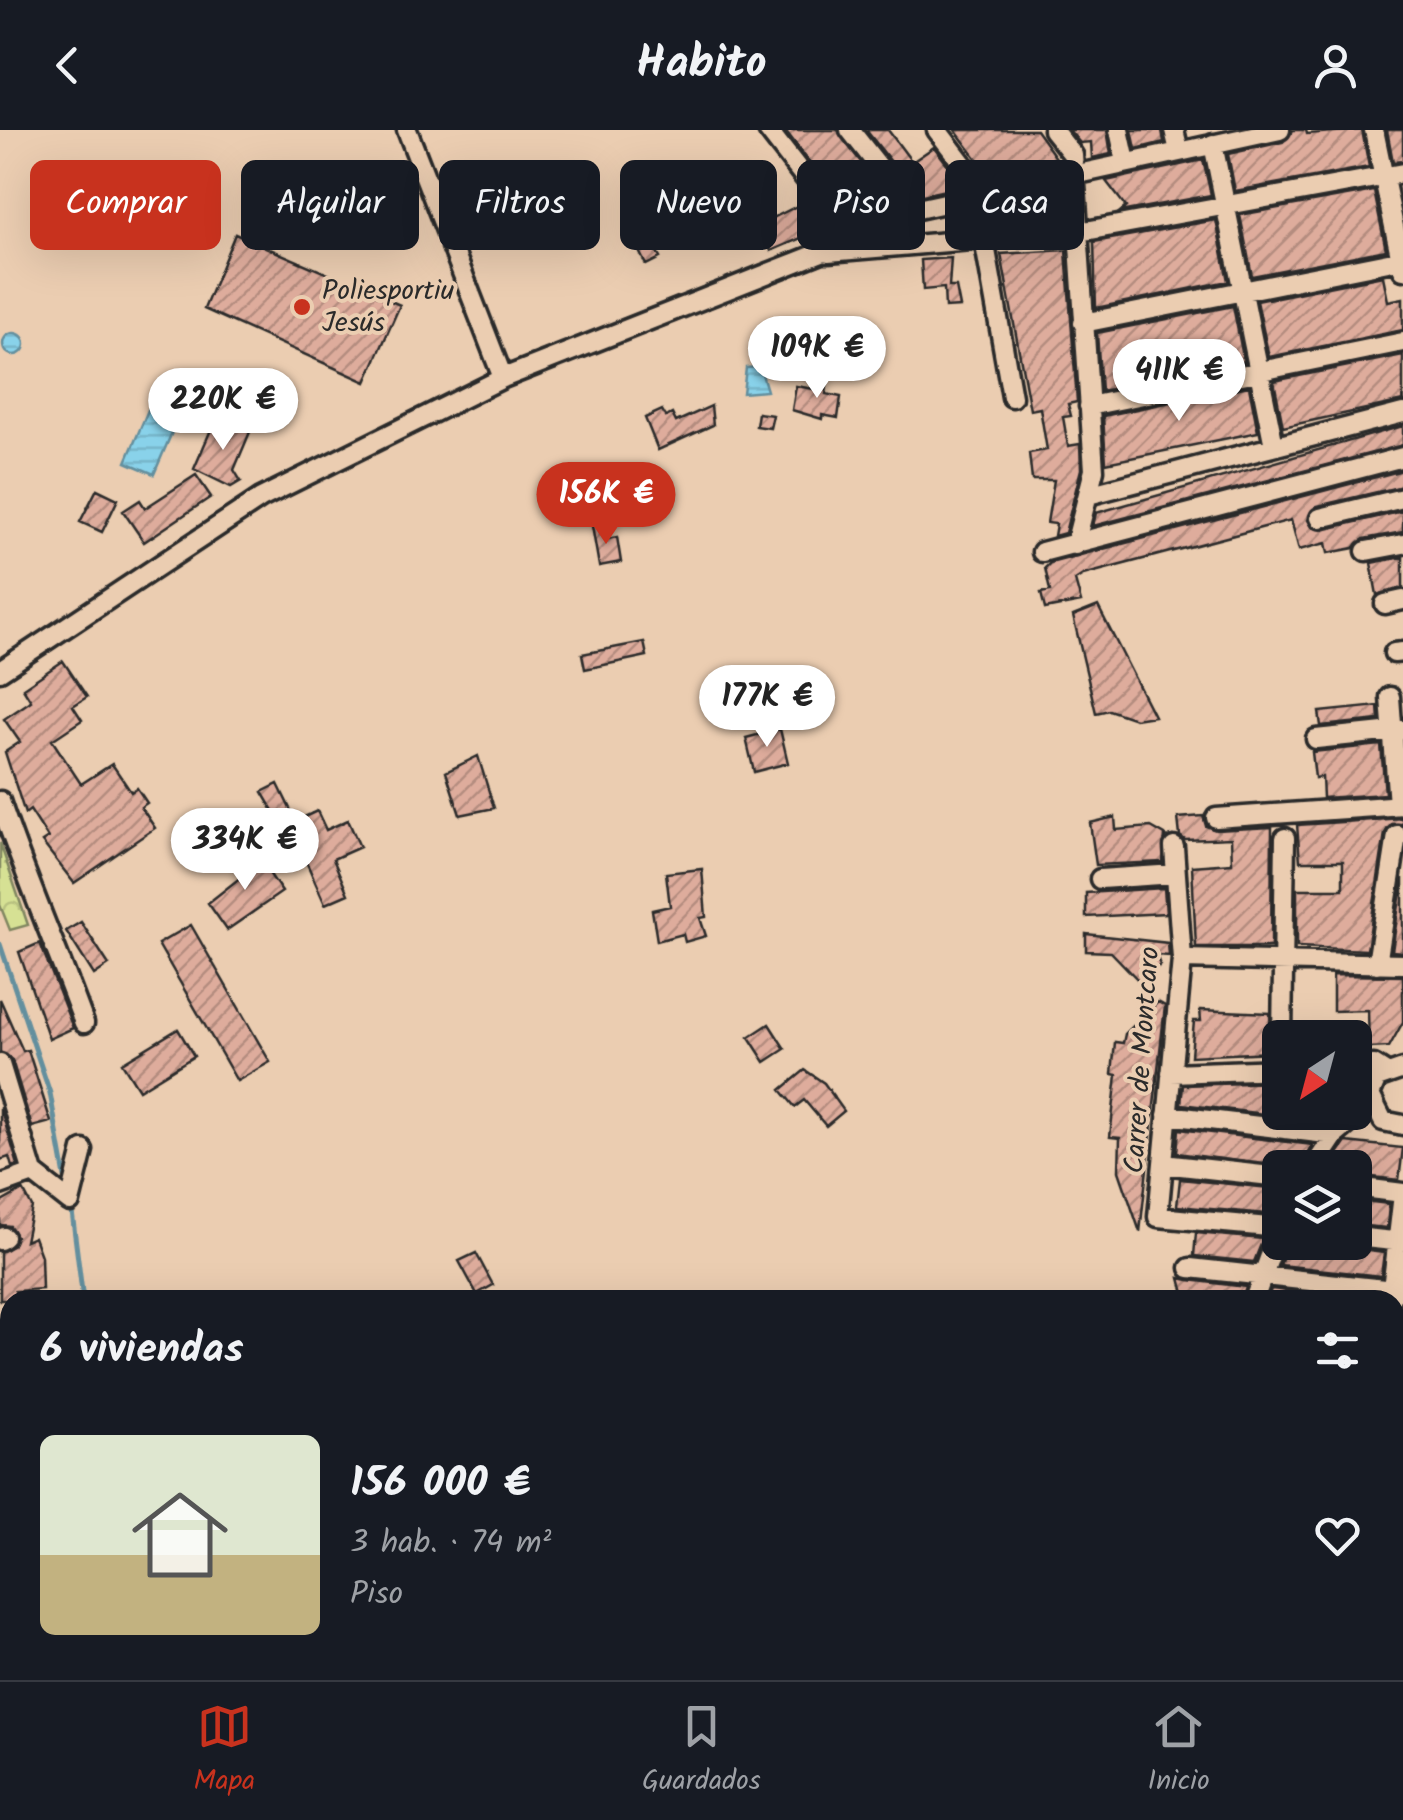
<!DOCTYPE html>
<html lang="es">
<head>
<meta charset="utf-8">
<style>
  :root { --surface:#171b24; --page:#242831; --text:#f1f3f6; --muted:#9ea1a6; --line:#363941; --accent:#c8321e }
  body { margin:0; font-family:Kalam,sans-serif; background:var(--page); color:var(--text); height:100vh; display:flex; flex-direction:column; font-size:38px; white-space:nowrap }
  * { box-sizing:border-box; margin:0 }
  p { font-size:32px; color:var(--muted) }
  .icon { flex:none; width:55px; height:55px; fill:none; stroke:currentColor; stroke-width:2; stroke-linecap:round; stroke-linejoin:round }
  .map { position:relative; flex:1; overflow:hidden }
  .side { position:absolute; left:0px; top:1160px; width:1405px; height:390px; display:flex; flex-direction:column; background:var(--surface); border-radius:30px 30px 0 0; box-shadow:0 10px 40px #0002 }
  .side>* { flex:none }
  .banner { position:absolute; left:30px; top:30px; width:1345px; height:90px; display:flex; gap:20px }
  .needle { width:65px; rotate:216deg }
  .tools { position:absolute; left:1262px; top:890px; display:grid; gap:20px }
  .tools a { display:grid; place-items:center; width:110px; height:110px; border-radius:15px; background:var(--surface); box-shadow:0 10px 40px #0002; font-size:50px }
  .price { position:absolute; translate:-50% -85px; padding:0 22px; border-radius:35px; background:#fff; color:#222; font-size:32px; line-height:65px; filter:drop-shadow(0 2px 5px #0008) }
  .price::after { content:''; position:absolute; left:50%; top:60px; width:30px; height:22px; margin-left:-15px; background:inherit; clip-path:polygon(0 0,100% 0,50% 100%) }
  .price.on { background:var(--accent); color:#fff }
  ul { padding:0; list-style:none }
  li { display:flex; align-items:center; gap:30px; height:250px; padding:0 40px }
  li span { display:grid; place-items:center; flex:none; width:280px; height:200px; border-radius:15px; color:#555 }
  li>.icon { margin-inline-start:auto }
  span .icon { width:120px; height:120px; fill:#fffc; stroke-width:1 }
  li b { font-size:42px }
  h2 { display:flex; justify-content:space-between; align-items:center; height:120px; padding:0 40px; font-size:42px }
  .chip { padding:0 35px; border-radius:15px; background:var(--surface); box-shadow:0 10px 40px #0002; font-size:35px; line-height:90px }
  .chip.on { background:var(--accent); color:#fff }
  header { display:flex; justify-content:space-between; align-items:center; height:130px; padding:0 40px; background:var(--surface); font-size:45px; font-weight:600 }
  .tab-bar { display:flex; justify-content:space-around; align-items:center; height:140px; border-top:2px solid var(--line); background:var(--surface); font-size:28px; color:var(--muted) }
  .tab-bar a { display:grid; justify-items:center; gap:5px }
  .tab-bar .on { color:var(--accent) }
  .map>svg:first-child { display:block }
</style>
</head>
<body>
<header><svg class="icon" aria-label="back" viewBox="0 0 24 24"><path d="M15 5l-7 7 7 7"/></svg>Habito<svg class="icon" aria-label="person" viewBox="0 0 24 24"><circle cx="12" cy="8" r="4"/><path d="M4 21q1-7 8-7t8 7"/></svg></header>
<div class="map">
<svg width="1403" height="1550" viewBox="0 0 1403 1550">
  <defs>
    <pattern id="forest-crowns" width="20" height="18" patternUnits="userSpaceOnUse" patternTransform="scale(2.5)"><rect width="20" height="18" fill="#d6e194"/><path d="M2 6a3 3 0 1 1 6 0M12 15a3 3 0 1 1 6 0" fill="none" stroke="#b8c180"/></pattern>
    <pattern id="water-rules" width="6" height="5" patternUnits="userSpaceOnUse" patternTransform="scale(2.5)"><rect width="6" height="5" fill="#89d2ea"/><path d="M0 2.5h6" fill="none" stroke="#76b4c9"/></pattern>
    <pattern id="building-hatch" width="6" height="6" patternUnits="userSpaceOnUse" patternTransform="scale(2.5)"><rect width="6" height="6" fill="#deac9c"/><path d="M-1 1l2-2M0 6l6-6M5 7l2-2" fill="none" stroke="#b48c7f"/></pattern>
  </defs>
  <rect width="100%" height="100%" fill="#ebcdb1"/>
  <filter id="ink" filterUnits="userSpaceOnUse"><feTurbulence type="fractalNoise" baseFrequency=".01" numOctaves="2"/><feDisplacementMap in="SourceGraphic" scale="20" xChannelSelector="R" yChannelSelector="G"/><feConvolveMatrix kernelMatrix="1 2 1 2 8 2 1 2 1" color-interpolation-filters="sRGB"/></filter>
  <g filter="url(#ink)">
    <path fill="url(#forest-crowns)" stroke="#808660" stroke-width="2.5" d="M0,713L28,795L10,800L0,775Z
      M1395,1329L1403,1330V1393L1395,1392Z"/>
    <path fill="url(#water-rules)" stroke="#638f9e" stroke-width="2.5" d="M3 214a11 11 0 1 1 22 0a11 11 0 1 1-22 0Z
      M760,237L767,261L743,263L746,238Z
      M151,273L179,286L154,344L126,332Z"/>
    <g fill="none" stroke-linecap="round" stroke-linejoin="round">
      <path stroke="#638f9e" stroke-width="5" d="M0,814L50,963L67,1058
        M71,1074L83,1170
        M255,1540L261,1550"/>
    </g>
    <path fill="url(#building-hatch)" stroke="#2b2b2b" stroke-width="2.5" d="M785,0H838L892,74L851,87Z
      M866,0H888L912,32L934,17L964,56L918,66Z
      M955,0H1036L1061,35L993,50Z
      M1069,0H1107L1111,24L1092,28L1091,12L1080,13Z
      M1132,0H1162L1164,12L1136,19Z
      M1292,0H1306L1307,4L1362,0L1369,37L1235,61L1228,24L1283,12Z
      M1387,0H1403V31L1393,32Z
      M1203,30L1211,65L1120,82L1126,77L1106,51Z
      M1063,60L1065,90L1005,95L1001,74Z
      M1374,61L1386,120L1252,146L1240,85Z
      M807,71L827,97L771,121L757,96Z
      M982,78L995,95L951,99L948,85Z
      M1216,90L1228,151L1096,178L1094,112Z
      M235,104L400,175L366,252L204,179Z
      M652,114L660,128L646,135L639,121Z
      M1066,120L1077,272L1068,274L1071,286L1063,287L1068,316L1080,314L1081,339L1065,403L1054,406L1056,394L1047,393L1054,350H1032L1029,323L1047,320L1040,278L1030,280L1001,124Z
      M951,128L949,157H956L960,177L945,178L944,158L923,160L921,130Z
      M1383,146L1388,171L1403,168V200L1269,227L1257,171Z
      M1233,176L1244,232L1101,261L1097,203Z
      M1403,225V271L1283,297L1274,251Z
      M817,247L828,249L826,264L841,267L838,288L822,285V289L792,280L796,256L814,259Z
      M1249,256L1258,302L1106,333L1103,286Z
      M711,276L713,295L658,320L645,288L662,280L666,287L672,284L676,292Z
      M758,283L773,285L770,298L756,296Z
      M216,288L250,302L234,340L241,351L231,357L194,339Z
      M1403,296V315L1093,396L1096,383Z
      M1403,340V356L1317,376L1308,390L1312,397L1322,400L1403,381V402L1364,409L1354,418L1328,423L1326,413L1299,420L1291,390L1083,445L1075,450L1081,472L1045,479L1041,463L1050,461L1045,438L1050,433Z
      M196,345L211,367L144,412L123,381L140,370L145,378Z
      M97,359L118,369L102,402L80,392Z
      M605,394L607,409L617,407L621,432L599,436L592,396Z
      M1403,427V458L1377,465L1371,433Z
      M1098,476L1154,586L1135,589L1109,580L1096,583L1073,486Z
      M644,512L647,526L585,539L582,524Z
      M63,531L87,567L73,576L82,590L52,610L81,654L112,634L131,662L137,658L147,673L141,677L155,698L74,753L42,712L48,708L30,680L25,684L5,622L20,612L4,589L31,571L23,558Z
      M1378,576L1379,590L1321,596L1319,582Z
      M780,599L788,633L754,642L746,608Z
      M1381,615L1385,664L1323,668L1322,647L1315,648L1312,622Z
      M478,626L494,678L460,685L446,642Z
      M278,654L296,691L317,681L326,700L348,690L360,717L333,729L348,764L325,774L297,711L292,713L262,662Z
      M1203,686L1206,696L1216,700L1272,697L1271,817H1196L1192,736L1232,733L1231,708L1185,710L1180,706L1178,688Z
      M1115,687L1116,700L1151,697L1165,705L1163,732L1096,735L1090,693Z
      M1403,688V694H1392L1385,703L1367,820L1297,817V759H1343V731H1300L1297,695Z
      M256,724L282,762L227,800L208,773L241,747L235,738Z
      M702,739L706,787L700,788L706,806L685,812L683,804L657,811L652,780L670,776L666,743Z
      M1403,748V822L1392,821Z
      M1164,758L1166,783L1086,787V763Z
      M81,792L109,835L94,845L66,801Z
      M191,795L270,932L237,951L158,814Z
      M1086,804L1168,813L1169,826L1156,825L1160,835L1141,853L1111,822L1086,821Z
      M40,813L73,898L49,909L19,822Z
      M1333,845L1403,846V892L1389,917L1369,918L1368,880L1333,881Z
      M0,869L23,921L28,920L51,992L32,997L12,930L0,922Z
      M1158,872L1165,876L1140,1102L1119,1041L1120,1008L1110,1007L1117,945L1112,944L1115,912L1123,913L1125,904Z
      M1200,880L1270,883L1271,922L1191,926L1194,891H1201Z
      M769,894L785,919L765,932L749,907Z
      M178,899L194,926L139,960L122,933Z
      M805,940L824,953L844,981L826,996L804,970L795,977L781,960Z
      M1280,952V982H1342L1331,992L1181,974L1183,955Z
      M0,977L18,1035L12,1037L9,1027L0,1030Z
      M1179,999L1313,1015L1301,1038H1288L1177,1023Z
      M1346,1012L1403,1018L1399,1050L1355,1045V1038H1328Z
      M1180,1049L1280,1059V1081L1278,1085L1177,1076Z
      M23,1060L32,1077L25,1111L34,1107L41,1126L42,1159L15,1161L20,1170H0V1122L12,1116L16,1106L10,1096L0,1095V1073Z
      M1355,1070L1389,1074L1387,1098L1355,1095Z
      M1196,1103L1263,1109L1254,1132L1194,1126Z
      M1288,1112H1344L1353,1119L1384,1123L1381,1146L1280,1135Z
      M476,1123L493,1155L477,1164L459,1131Z
      M1180,1148L1189,1150L1246,1157L1242,1170L1184,1163Z
      M1271,1159L1370,1170H1267Z"/>
    <g fill="none" stroke-linecap="round" stroke-linejoin="round">
      <defs>
        <path id="minor" d="M407,0L503,248
          M768,0L850,106
          M850,0L913,80
          M937,0L985,63
          M1053,0L1073,25L1094,340L1075,415
          M1119,0L1126,32
          M1174,0L1179,21
          M1374,0L1403,140
          M1213,14L1274,316
          M984,109L1012,267
          M828,122L1091,100L1403,43
          M1083,193L1403,129
          M1089,276L1403,212
          M1088,365L1403,283
          M1320,388L1403,368
          M1366,421L1403,414
          M1042,422L1403,327
          M1385,474L1403,470
          M1394,523L1403,522
          M0,541L261,368L503,248L822,122L856,102L913,80L1280,0
          M1390,567L1398,675
          M1316,609L1403,600
          M0,671C25,747 57,818 84,893
          M1216,688L1403,675
          M1174,717L1182,829L1158,1087L1280,1098
          M1100,749L1175,744
          M1182,829L1403,834
          M1377,834L1397,705
          M1282,908L1285,708
          M0,934L33,1043
          M1355,936L1374,935L1385,942
          M1403,939L1377,948L1370,965L1383,991L1403,995
          M1171,943L1280,939
          M1167,985L1335,1005
          M1163,1034L1280,1047
          M1313,1038L1335,1005L1371,975
          M33,1043L70,1072L83,1020
          M0,1055L33,1043
          M1355,1057L1403,1063
          M1355,1107L1403,1112
          M0,1110L4,1107
          M1190,1138L1403,1161
          M1391,1168L1403,1064
          M1254,1170L1280,1098
          M1395,1211L1403,1212
          M1395,1259L1403,1260
          M0,1274L10,1294
          M1395,1310L1403,1311
          M0,1336L10,1331
          M1395,1408L1403,1409
          M0,1414L10,1409
          M1395,1461L1403,1462
          M0,1491L10,1485
          M1395,1509L1403,1510
          M0,1538L5,1550
          M139,1540L144,1550
          M1225,1546L1257,1550
          M24,1550L43,1540
          M1349,1550L1351,1540"/>
      </defs>
      <use href="#minor" stroke="#2b2b2b" stroke-width="25"/>
      <use href="#minor" stroke="#ebcdb1" stroke-width="18"/>
    </g>
  </g>
  <circle fill="#c8321e" stroke="#ebcdb1" stroke-width="4" cx="302" cy="177" r="10"/>
  <g text-anchor="middle" dominant-baseline="central" stroke-width="8" stroke-linejoin="round" paint-order="stroke">
    <g font-size="28" fill="#2b2b2b" stroke="#ebcdb1" text-anchor="start">
      <text x="322" y="161">Poliesportiu<tspan x="322" dy="32">Jesús</tspan></text>
    </g>
    <g font-size="28" fill="#2b2b2b" stroke="#ebcdb1">
      <text transform="translate(1143 930) rotate(-86)">Carrer de Montcaro</text>
    </g>
  </g>
</svg>
<div class="tools">
<a><svg class="needle" viewBox="-14 -14 28 28"><path d="M0-13l5 13h-10z" fill="#e53935"/><path d="M0 13l5-13h-10z" fill="#9ea1a6"/></svg></a>
<a><svg class="icon" aria-label="layers" viewBox="0 0 24 24"><path d="M12 4l9 5-9 5-9-5zM3 14l9 5 9-5"/></svg></a>
</div>
<b class="price" style="left:817px;top:271px">109K €</b>
<b class="price" style="left:1179px;top:294px">411K €</b>
<b class="price" style="left:223px;top:323px">220K €</b>
<b class="price on" style="left:606px;top:417px">156K €</b>
<b class="price" style="left:767px;top:620px">177K €</b>
<b class="price" style="left:245px;top:763px">334K €</b>
<div class="banner">
<a class="chip on">Comprar</a>
<a class="chip">Alquilar</a>
<a class="chip">Filtros</a>
<a class="chip">Nuevo</a>
<a class="chip">Piso</a>
<a class="chip">Casa</a>
</div>
<section class="side">
<h2>6 viviendas<svg class="icon" aria-label="filters" viewBox="0 0 24 24"><path d="M4 7h16M4 17h16"/><circle cx="9" cy="7" r="2"/><circle cx="15" cy="17" r="2"/></svg></h2>
<ul>
<li><span style="background:linear-gradient(#dfe7d0 60%,#c2b280 0)"><svg class="icon" aria-label="home" viewBox="0 0 24 24"><path d="M3 11l9-7 9 7M6 9v11h12V9"/></svg></span><div><b>156 000 €</b><p>3 hab. · 74 m²</p><p>Piso</p></div><svg class="icon" aria-label="heart" viewBox="0 0 24 24"><path d="M12 20l-8-8c-3-5 5-10 8-4 3-6 11-1 8 4z"/></svg></li>
</ul>
</section>
</div>
<nav class="tab-bar">
<a class="on"><svg class="icon" aria-label="map" viewBox="0 0 24 24"><path d="M3 6l6-2 6 2 6-2v14l-6 2-6-2-6 2zM9 4v14M15 6v14"/></svg>Mapa</a>
<a><svg class="icon" aria-label="saved" viewBox="0 0 24 24"><path d="M7 4h10v16l-5-4-5 4z"/></svg>Guardados</a>
<a><svg class="icon" aria-label="home" viewBox="0 0 24 24"><path d="M3 11l9-7 9 7M6 9v11h12V9"/></svg>Inicio</a>
</nav>
</body>
</html>
